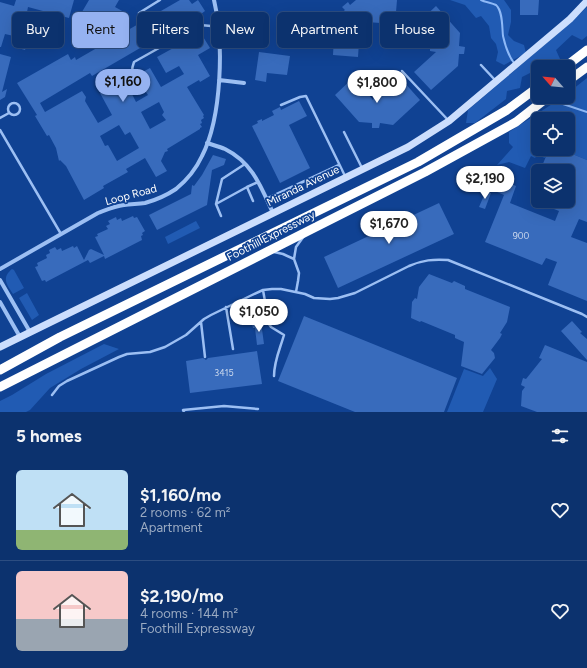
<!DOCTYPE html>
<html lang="en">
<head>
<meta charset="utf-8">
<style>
  :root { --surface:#0c326e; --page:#153a73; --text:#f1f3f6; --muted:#9aaac2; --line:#2c4d81; --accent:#95b2f1 }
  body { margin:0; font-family:Figtree,sans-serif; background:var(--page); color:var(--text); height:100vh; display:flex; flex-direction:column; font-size:15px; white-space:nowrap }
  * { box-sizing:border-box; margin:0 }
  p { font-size:13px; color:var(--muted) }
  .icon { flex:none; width:22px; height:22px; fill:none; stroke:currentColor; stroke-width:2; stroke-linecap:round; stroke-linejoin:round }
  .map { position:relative; height:412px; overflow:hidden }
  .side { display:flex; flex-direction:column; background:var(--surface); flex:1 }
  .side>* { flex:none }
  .guide { position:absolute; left:12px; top:12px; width:563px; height:36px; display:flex; gap:8px }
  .needle { width:26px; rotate:297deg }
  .buttons { position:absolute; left:531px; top:60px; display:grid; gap:8px }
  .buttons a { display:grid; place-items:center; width:44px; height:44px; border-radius:6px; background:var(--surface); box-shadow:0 4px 16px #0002,0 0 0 1px var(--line); font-size:20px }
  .price { position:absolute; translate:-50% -34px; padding:0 9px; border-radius:14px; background:#fff; color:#222; font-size:13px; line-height:26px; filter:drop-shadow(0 1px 2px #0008) }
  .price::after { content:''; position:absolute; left:50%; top:24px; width:12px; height:9px; margin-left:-6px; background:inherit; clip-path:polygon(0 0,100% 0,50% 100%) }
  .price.on { background:var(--accent); color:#111 }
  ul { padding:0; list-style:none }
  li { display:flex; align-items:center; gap:12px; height:100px; padding:0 16px }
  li+li { border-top:1px solid var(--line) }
  li span { display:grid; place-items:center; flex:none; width:112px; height:80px; border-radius:6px; color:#555 }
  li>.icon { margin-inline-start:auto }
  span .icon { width:48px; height:48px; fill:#fffc; stroke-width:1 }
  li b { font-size:17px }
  h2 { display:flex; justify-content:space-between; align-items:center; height:48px; padding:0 16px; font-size:17px }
  .chip { padding:0 14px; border-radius:6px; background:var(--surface); box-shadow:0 4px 16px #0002,0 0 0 1px var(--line); font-size:14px; line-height:36px }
  .chip.on { background:var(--accent); color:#111 }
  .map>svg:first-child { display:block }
</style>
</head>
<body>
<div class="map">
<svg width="587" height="412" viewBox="0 0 587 412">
  <rect width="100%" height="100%" fill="#104293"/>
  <path fill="#215bb3" d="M450,0H504L511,10V22L508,35L514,41L524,45L526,53L504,65L496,61L498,52L496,44L491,38L489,26L481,16L476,18L465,5Z
    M587,7V36L582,40L572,35L556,50L560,59L554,67H538V69L522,77L520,88L507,91L506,99L475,123H466L468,110L570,23Z
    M587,78V160L560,149H568V119H538V149H549L545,158L537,155L535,158L531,156L525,168L509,162L497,165L513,147L509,143V132L563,97H568V93Z
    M196,221L200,228L168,244L165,237Z
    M12,269L14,270L24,288L13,294C7,285 1,278 12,269Z
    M27,293L39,315L32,320L19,298Z
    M104,344L119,349L81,369L50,388L30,410L26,412H0V401L12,395L46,374Z
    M490,368L497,379L483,412H447L464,369L483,376Z"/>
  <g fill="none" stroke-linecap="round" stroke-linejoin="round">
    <path stroke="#8eb9f7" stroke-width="2" d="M481,0C485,2 492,3 496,5C503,11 502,28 503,36C505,45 508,55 514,63
      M555,99L563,104L587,112"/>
  </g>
  <path fill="#386bbc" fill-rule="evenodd" d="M16,0H74L69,18L28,7L26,17L35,20L33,28L47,31L44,43L29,39L25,50L15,47L18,37L5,34L1,47H0V2L14,6Z
    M89,0H119L115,7L124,12L112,28L107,25L104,31L96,27L85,47L74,41L85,21L79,17Z
    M180,0H189L192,4L198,0L205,11L198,16L200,19L149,48L147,44L92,76L90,73L40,103L45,112L82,91L86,97L85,101L98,123L112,115L100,93L122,81L130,95L132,94L136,102L148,95L143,88L146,86L139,74L150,68L161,87L184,74L179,66L166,73L157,57L177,46L179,49L202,35L210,48L198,55L210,76L200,82L199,80L187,87L204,115L203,116L204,118L201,120L202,123L200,124L202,127L200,128V129L167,149L168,151L165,152L161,161L167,171L156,177L145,158L126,169L128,172L103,186L104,188L84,200L66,166L60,160L59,161L56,148L49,135L47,136L35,116L37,115L17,83L68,54L71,60L75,57L76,60ZM159,102L164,112L162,115L166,120L150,129L141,112ZM119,125L125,135L130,132L139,148L117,161L108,145L105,146L100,136Z
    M356,0H397L395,24L366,22L370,27L365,32L360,27L358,57L333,55L335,18L345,10L342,7L348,2L350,5Z
    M520,0H539L538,15H520Z
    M436,6L460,33L459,46L465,47L464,54H459L458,66L431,90L414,72L436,52L430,51V44H436L418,23Z
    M259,52L290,56L287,75L267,73L266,82L255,80Z
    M0,54L11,57L2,92L7,89L5,97L0,100Z
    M354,77L373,100L374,93L387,95L403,81L420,100L393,125L380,123L379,128H372V123L359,122L335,95Z
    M299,101L307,116L289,125L310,168L280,183L252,126L258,123L257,121L262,119V121L274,115L272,111L280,107L281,110Z
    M549,149H560L587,160V222L579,219L571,237L587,243V301L548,285L557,262L546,258L542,265L485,242L504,195L497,192L502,180L516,186L510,203L555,221L559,211L544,205L546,201H568V171H540Z
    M213,155L226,159L224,165L212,170L207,205L157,230L149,215L191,194L192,185L194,186L202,175Z
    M486,191L491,193L485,209L479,207Z
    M439,203L454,234L338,288L324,257Z
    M133,216L134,218L137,217L145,231L142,233L143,235L141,236L142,240L105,259L104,256L90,263L88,260L46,282L45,280L42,281L35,267L38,266L37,263L47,258L46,255L50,253L49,250L55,247L57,250L61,248L62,251L73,246L74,248L77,246L84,260L89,250L91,249L104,255L95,237L98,236L97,234L108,229L106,226L110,224L108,221L116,217L117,220L121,218L122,221Z
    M429,274L452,283L454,281L465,286V289L510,307L507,322L500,333L502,334L500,338L491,350L494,353L495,358L482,374L461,366L464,342L455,338V335L421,321L420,322L411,318L412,302L415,298L417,299L419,287Z
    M304,316L457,378L444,412H355L278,381Z
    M572,321L582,332L580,333L587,339V360L561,331Z
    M261,322L264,344L257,345L255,328H253L252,324Z
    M545,345L587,362V412H537L521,406L522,391L525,387L521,385L523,378L526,379L542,359L539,358Z
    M257,351L262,384L190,393L186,361L203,358L206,360L208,358Z"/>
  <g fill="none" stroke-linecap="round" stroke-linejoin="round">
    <path stroke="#9cbff3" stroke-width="2.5" d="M139,13L160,0
      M481,65L495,80
      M402,71L448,120
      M140,93C134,82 129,75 134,62L200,25L211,26L218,25
      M8 109a6 6 0 1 1 12 0a6 6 0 1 1-12 0Z
      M281,105L300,97L306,96L345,176
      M0,118L9,113
      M0,130L61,234
      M344,132L362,168
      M266,199L339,165
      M253,201L247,187L258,182
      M216,204L247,187
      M221,216L216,204L222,179L245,164
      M274,252L283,254L294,259
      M263,290L269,324L271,327L284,335C280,349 274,361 274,376
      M296,292L298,281L299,273L294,259L296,247L304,236
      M226,307L233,349
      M201,322L205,357
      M52,395L59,386L67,381L119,357L127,354L150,352L165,347L186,335L204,319L211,315L250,296L263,290L272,289H281L305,294L314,298L330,299L338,298L355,293L409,266C423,260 433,259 448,260L572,310L582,314L587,317
      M184,412L183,410L224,406L258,409"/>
    <path stroke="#9cbff3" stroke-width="4" d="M219,80L244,83
      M207,143C213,145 220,147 225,149C253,163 261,187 273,213
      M0,269L98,213C106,210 115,206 124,205C131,204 138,204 145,203C156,200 167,195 176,189C187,180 196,169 202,156C222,117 224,42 214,0
      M0,280L30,332
      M0,302L20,337"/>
    <path stroke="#ccdefd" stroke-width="7" d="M0,347L408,147L449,121L570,19L587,1"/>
    <path stroke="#fff" stroke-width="9" d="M565,67L587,50
      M568,81L587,67
      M0,370L60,337L418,162L507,110L538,87
      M0,387L308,231L425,172L516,122L548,97"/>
  </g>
  <g text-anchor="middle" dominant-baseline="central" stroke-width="3.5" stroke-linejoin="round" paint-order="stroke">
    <g font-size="9" fill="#cddaee">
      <text x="521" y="235">900</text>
      <text x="224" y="372">3415</text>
    </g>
    <g font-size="11" fill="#fff" stroke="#104293">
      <text transform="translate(303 186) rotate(-26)">Miranda Avenue</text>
      <text transform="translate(131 195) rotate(-15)">Loop Road</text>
      <text transform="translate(271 236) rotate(-27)">Foothill Expressway</text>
    </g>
  </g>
</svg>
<div class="buttons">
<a><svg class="needle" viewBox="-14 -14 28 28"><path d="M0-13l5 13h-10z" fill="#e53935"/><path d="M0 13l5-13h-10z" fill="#9aaac2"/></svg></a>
<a><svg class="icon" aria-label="locate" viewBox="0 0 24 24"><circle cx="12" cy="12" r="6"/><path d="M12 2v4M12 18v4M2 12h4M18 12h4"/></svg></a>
<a><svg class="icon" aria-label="layers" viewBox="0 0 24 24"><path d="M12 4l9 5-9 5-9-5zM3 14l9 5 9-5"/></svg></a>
</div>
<b class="price on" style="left:123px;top:103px">$1,160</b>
<b class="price" style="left:377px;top:104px">$1,800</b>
<b class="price" style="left:485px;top:200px">$2,190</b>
<b class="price" style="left:389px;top:245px">$1,670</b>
<b class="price" style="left:259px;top:333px">$1,050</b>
<div class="guide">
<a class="chip">Buy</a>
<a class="chip on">Rent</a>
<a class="chip">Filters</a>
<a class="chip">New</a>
<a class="chip">Apartment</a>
<a class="chip">House</a>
</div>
</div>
<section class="side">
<h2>5 homes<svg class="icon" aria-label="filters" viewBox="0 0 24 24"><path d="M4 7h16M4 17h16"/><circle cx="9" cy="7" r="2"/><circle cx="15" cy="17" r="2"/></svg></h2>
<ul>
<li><span style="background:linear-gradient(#bfe0f5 75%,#8fb573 0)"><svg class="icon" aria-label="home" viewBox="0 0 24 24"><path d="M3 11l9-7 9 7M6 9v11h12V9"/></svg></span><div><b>$1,160/mo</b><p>2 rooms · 62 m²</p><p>Apartment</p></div><svg class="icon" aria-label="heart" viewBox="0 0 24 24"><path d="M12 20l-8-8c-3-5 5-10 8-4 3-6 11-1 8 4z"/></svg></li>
<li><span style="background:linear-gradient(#f6c9c9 60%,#9aa5b1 0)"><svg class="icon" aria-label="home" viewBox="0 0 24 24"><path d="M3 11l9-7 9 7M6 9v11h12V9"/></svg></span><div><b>$2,190/mo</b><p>4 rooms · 144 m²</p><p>Foothill Expressway</p></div><svg class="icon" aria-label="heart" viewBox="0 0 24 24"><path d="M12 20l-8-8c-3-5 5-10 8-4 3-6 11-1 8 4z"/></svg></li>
</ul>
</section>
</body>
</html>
